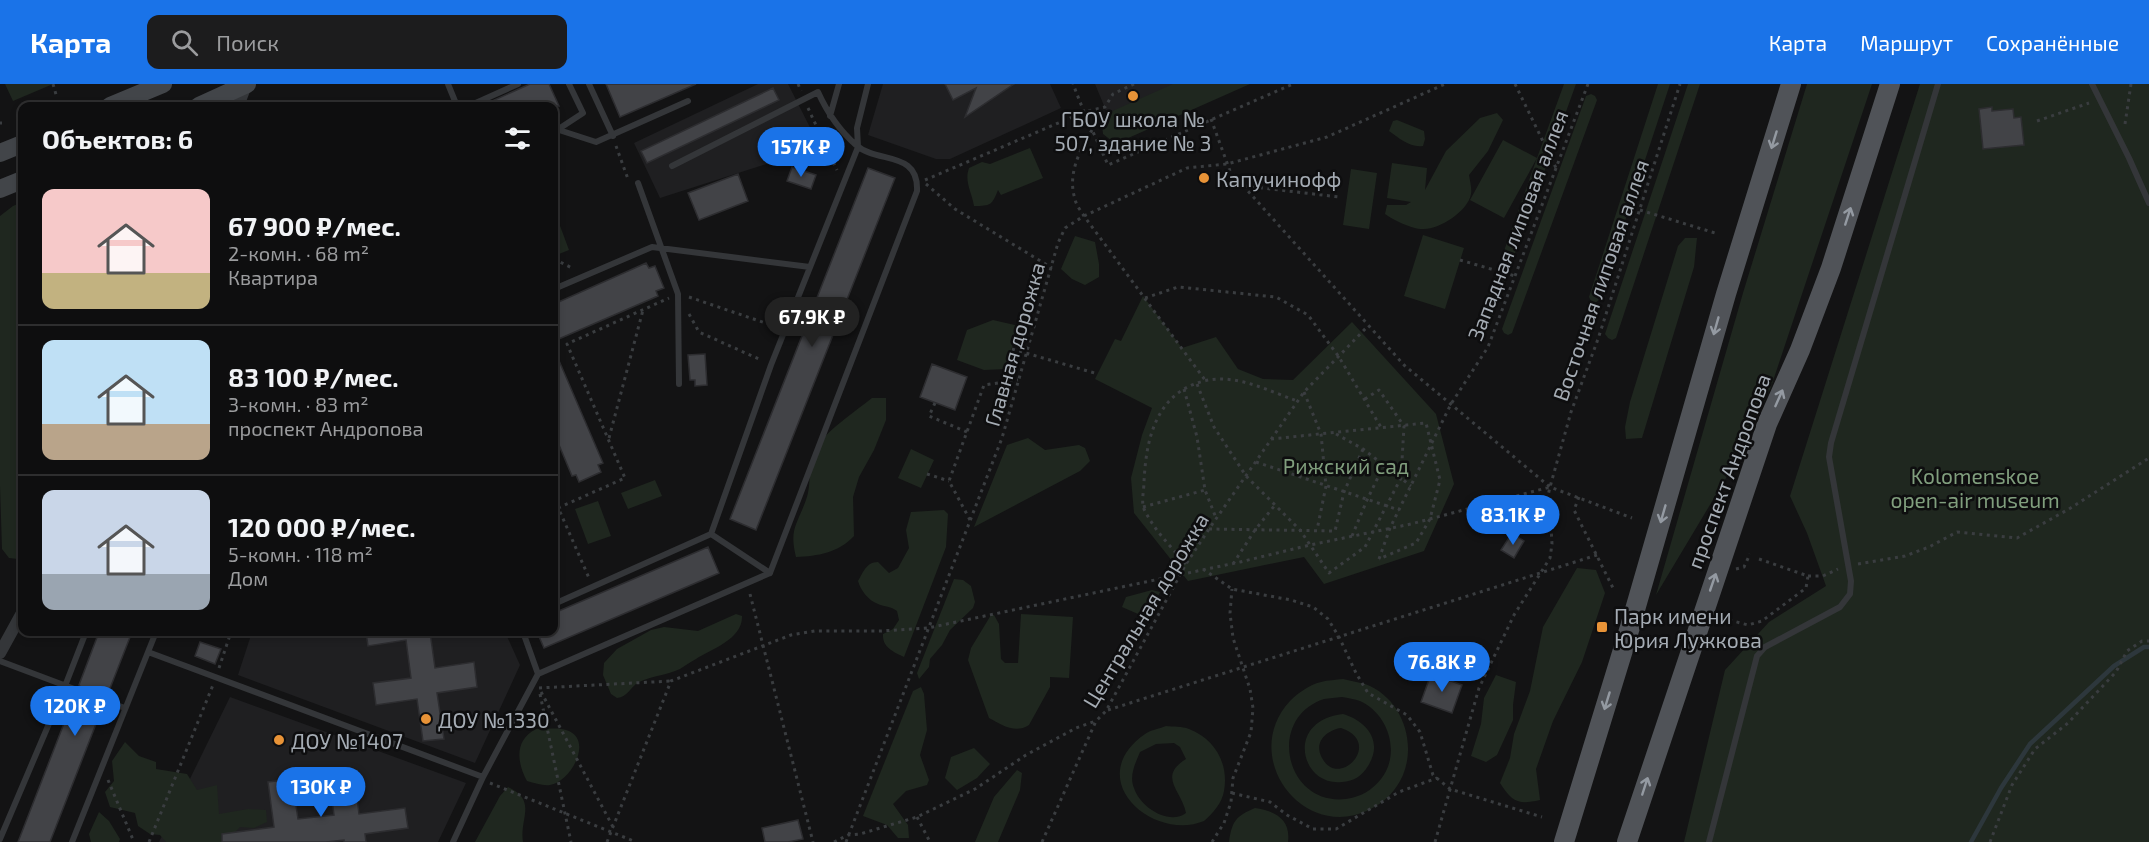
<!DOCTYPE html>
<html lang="ru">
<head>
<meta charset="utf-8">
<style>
  :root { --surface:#0e0e0f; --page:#1c1c1d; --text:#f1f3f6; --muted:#9b9c9e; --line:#2e2e2f; --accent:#1a73e8 }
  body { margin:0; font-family:"Exo 2",sans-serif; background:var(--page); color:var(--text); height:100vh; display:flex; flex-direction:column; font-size:22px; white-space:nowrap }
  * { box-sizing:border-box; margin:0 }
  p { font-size:20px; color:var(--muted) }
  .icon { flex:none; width:33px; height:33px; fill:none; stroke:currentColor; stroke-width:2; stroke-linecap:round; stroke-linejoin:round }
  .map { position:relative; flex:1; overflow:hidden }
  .drawer { position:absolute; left:18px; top:18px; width:540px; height:534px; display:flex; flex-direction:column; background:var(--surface); border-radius:12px; box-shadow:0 3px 9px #0003,0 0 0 2px var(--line) }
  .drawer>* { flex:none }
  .price { position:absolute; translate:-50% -51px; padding:0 14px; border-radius:21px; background:var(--accent); color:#fff; font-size:20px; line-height:39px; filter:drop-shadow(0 2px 3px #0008) }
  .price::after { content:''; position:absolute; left:50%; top:36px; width:18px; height:14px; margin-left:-9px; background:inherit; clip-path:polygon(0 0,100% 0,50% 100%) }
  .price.current { background:#222; color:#fff }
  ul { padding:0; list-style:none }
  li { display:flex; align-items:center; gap:18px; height:150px; padding:0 24px }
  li+li { border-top:2px solid var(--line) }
  li span { display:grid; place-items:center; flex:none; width:168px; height:120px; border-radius:12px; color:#555 }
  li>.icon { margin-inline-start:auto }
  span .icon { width:72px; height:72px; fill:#fffc; stroke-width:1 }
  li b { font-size:26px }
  h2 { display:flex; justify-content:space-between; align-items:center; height:72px; padding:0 24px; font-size:26px }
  header { display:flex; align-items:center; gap:36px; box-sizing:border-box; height:84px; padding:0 30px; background:var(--accent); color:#fff }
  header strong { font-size:28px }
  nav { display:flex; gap:33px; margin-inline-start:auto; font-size:21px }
  .search { width:420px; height:54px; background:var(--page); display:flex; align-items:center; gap:15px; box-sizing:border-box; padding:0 21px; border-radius:12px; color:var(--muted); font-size:22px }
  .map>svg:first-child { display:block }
</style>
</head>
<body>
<header>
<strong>Карта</strong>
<div class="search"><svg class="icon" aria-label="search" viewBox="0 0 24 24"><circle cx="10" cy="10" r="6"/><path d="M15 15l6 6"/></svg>Поиск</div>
<nav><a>Карта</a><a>Маршрут</a><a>Сохранённые</a></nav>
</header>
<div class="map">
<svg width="2149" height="758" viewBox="0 0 2149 758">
  <rect width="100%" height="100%" fill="#131314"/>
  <path fill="#1f1f21" d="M758,0H788L820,63L660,114L634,59Z
    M883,0H1050L1061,24L950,75H936L868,51Z
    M1095,0H1192L1110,36Z
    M252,548H505L520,581L475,679L238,591Z
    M230,613L466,699L438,758H159Z"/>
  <path fill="#1f271f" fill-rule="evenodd" d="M5,0H53L13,17Z
    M1173,0H1250L1126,55L1112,57L1103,50L1102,41L1108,29Z
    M1564,0H1576L1487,247L1483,249L1479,247L1477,243L1537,74L1504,134L1470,116L1503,56L1537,74Z
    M1658,0H1670L1599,216L1595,219L1591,217L1589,213Z
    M1688,0H1700L1616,254L1612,256L1608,254L1605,250Z
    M1807,0H1872L1771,303L1735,379L1656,511L1743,209Z
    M1920,0H2149V758H1684L1725,586L1769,538L1826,502L1807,449L1790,412Z
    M1591,10L1595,12L1597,16L1512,249L1508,251L1504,249L1502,245L1586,12Z
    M1497,29L1503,36L1488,67L1469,91C1470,97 1472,105 1471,110C1468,127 1440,145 1424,145C1414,146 1393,136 1385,130L1387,121H1406L1411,118L1387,114L1392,79L1427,84L1425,106L1446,67L1480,34Z
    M1397,36L1424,47L1425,55L1423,62C1410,64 1399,54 1389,47L1393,37Z
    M1030,64L1043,94L1001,111L998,106C992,121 991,122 974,122C972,108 964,98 969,84L982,78L990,80Z
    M1351,85L1377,89L1369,145L1343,141Z
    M22,118V473L18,475L9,474L2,465L0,402V132L13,122Z
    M556,131L569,166L554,172V132Z
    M1423,151L1464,164L1445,225L1404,212Z
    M1075,152L1095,158L1099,180V193L1085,201L1072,195L1061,185Z
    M1685,154H1697L1694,183L1642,354L1626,355L1625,343L1630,318L1678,162Z
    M1143,212L1182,264L1216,253L1238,285L1263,295L1293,296L1352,238L1436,330L1454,400L1424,467L1324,500L1304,473L1188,497L1134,429L1131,394L1142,351L1152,324L1095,295L1115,255L1121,257Z
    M993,236L1019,242L1005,285L984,286L957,276L967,246Z
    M872,314H886V336L874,366L859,393L853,413L854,452C838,469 818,472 796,473C789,445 797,441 806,416C812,400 807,382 815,366C824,348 856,327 872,314Z
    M1028,354L1045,366L1079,361L1085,364L1090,377L1080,387L974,443L1007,361Z
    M911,365L934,376L921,404L898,394Z
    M655,396L662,412L628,425L621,409Z
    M598,417L611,452L588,460L575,425Z
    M944,426L948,430L946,463L904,573C893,568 882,563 883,550L893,545L899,536L897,527C891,522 885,523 878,520C868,516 861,507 858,497C863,489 866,478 878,478L889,489L898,484L909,464L906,446L911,428Z
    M1577,484L1596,486L1605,509L1582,578L1553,637L1536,685L1540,716C1518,721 1512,718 1500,699L1510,674L1514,650L1530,607L1543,543Z
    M954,495L963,496L971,502L975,518L973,524L950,546L942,561L930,575L929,583L919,595L917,589Z
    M1152,506L1160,508L1151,528L1145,533L1122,523L1126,513Z
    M736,530L742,532C743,555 712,565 696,575C690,578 685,582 680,585C667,591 652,592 639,598C630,603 628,613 617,614L611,610L603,591L604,579L617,565L651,546L664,543L698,547Z
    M1021,530L1073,533L1069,594L1050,593V603L1029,641C1015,650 1002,641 989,634L968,576L971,564L991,531H994L999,540L1001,575L1005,579H1018Z
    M1496,591L1516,598L1513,621V636L1497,671L1486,678L1471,672L1481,640L1484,614Z
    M1343,595C1350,597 1358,598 1365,600C1401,613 1417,657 1403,691C1396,707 1385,718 1369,726C1302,758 1239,672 1290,617C1298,609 1309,601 1321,598C1328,596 1336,596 1343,595ZM1342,613C1348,614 1355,615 1360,617C1389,630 1401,670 1381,695C1372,706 1361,713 1346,715C1285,722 1266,634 1324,615C1329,614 1336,614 1342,613Z
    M921,603L924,610L927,646L920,671L929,696L927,701L906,707L893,720L908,741L909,754H898L887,741L863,732L913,607Z
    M1343,630C1366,637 1384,657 1368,682C1362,692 1354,697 1342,698C1301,703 1284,637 1343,630ZM1341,644C1384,658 1339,706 1322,674C1313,658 1327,646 1341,644Z
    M1166,642C1173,643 1182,642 1189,645C1215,655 1229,680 1224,707C1222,719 1213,729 1204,737C1153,758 1081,695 1145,650C1150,646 1159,645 1166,642ZM1174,659L1180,663L1186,675C1157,693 1182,707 1186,729C1169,742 1140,723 1134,704C1129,692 1135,680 1140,668L1156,660Z
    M536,645C547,645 559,643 569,647C593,658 570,698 550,701C543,702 535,699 527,697C517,679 514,656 536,645Z
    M125,658L139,672L156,678V685L187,690L197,706L217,701L219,730L248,725L266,726L267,738L254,744L240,743L225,758H166L160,751L150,750L138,742L135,729L110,723L105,708L114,697L112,677Z
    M974,664L990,680L977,694L957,706L945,694L951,673Z
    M1017,686L1022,689L1020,706L998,758H975L994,713Z
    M508,703C538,717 519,734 523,758H475L500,712Z
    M1255,724C1275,727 1291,735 1288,758H1229C1232,737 1236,732 1255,724Z
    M99,728L109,737L120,755L119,758H91L89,750Z"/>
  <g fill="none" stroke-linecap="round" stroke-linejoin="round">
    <path stroke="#2d373c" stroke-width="4.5" d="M1971,758L2001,704L2030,660L2114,582L2144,563H2149"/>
  </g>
  <path fill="#424347" stroke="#2d2d30" stroke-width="1.5" d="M530,0H549L559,22H481Z
    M606,0H696L620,33Z
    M945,0H1014L965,33L976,4L953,16Z
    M773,4L779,16L647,79L641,67Z
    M1992,23V27L2013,25L2014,34L2021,33L2024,61L1983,65L1979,25Z
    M806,46L813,59L779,77L772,64Z
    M792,83L816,91L811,105L787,97Z
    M868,84L895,94L756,446L730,435Z
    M738,90L748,117L699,136L688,109Z
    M646,179L649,184L655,182L664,204L656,207L658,212L554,257V220Z
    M554,265L603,379L598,381L601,388L579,398L576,391L572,392L554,349L557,347L554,338Z
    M705,270L707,301L695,302V296H690L688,271Z
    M932,280L967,293L955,326L920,313Z
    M1512,449L1524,457L1514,474L1501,466Z
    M708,463L719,489L544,564L537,548H554V529Z
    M99,548H132L107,612L100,615V619L103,622L50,758H18L75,611L82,608V605L79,601Z
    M366,548H430L435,584L474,578L477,603L437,609L444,655L423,657L417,615L376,621L373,599L411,594L406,556L368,562Z
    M200,558L221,565L215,580L195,572Z
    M1431,590L1462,601L1452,629L1421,618Z
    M354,690L359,730L405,724L408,744L365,750L366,758H344V756L326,758H222V750L274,743L268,698L292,695L298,735L334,731L329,693Z
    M798,736L803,755L788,758H765L762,744Z"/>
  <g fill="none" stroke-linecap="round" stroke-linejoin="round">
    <path stroke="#3a3d40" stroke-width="3" stroke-dasharray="3 4.5" stroke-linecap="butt" d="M53,0L57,14
      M798,0L801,7
      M1134,0L1113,10L1105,23L1084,28L1108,81L1293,0
      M1515,0L1556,84
      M808,24L837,86
      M1211,35L1230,87L1404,281L1550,403L1632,434
      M2037,37L2089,19
      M0,39H2
      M2125,40L2131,0
      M1092,46C1080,66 1067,90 1075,115C1076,121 1081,127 1084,132L1205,296
      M616,62L628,95
      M925,96L1084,28L1073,0
      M926,100L955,125L1052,184
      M1245,102L1339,113
      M1640,126L1715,149
      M554,175L574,185
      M1460,176L1515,192
      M554,182L558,192
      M689,213L777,243
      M1145,214L1178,203L1276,213L1308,231L1339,273L1382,345
      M689,230L699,248L761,276
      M1012,265L1098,290
      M1197,300L1214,343L1246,392L1300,446L1329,489L1365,463L1401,394L1404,342L1379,306L1365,315
      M1184,305L1197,353L1205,406L1216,434
      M1304,308L1321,350L1326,402L1317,446
      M935,319L929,332L967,348
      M1336,350L1363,365L1411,402
      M609,354L643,226
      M1271,355L1426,339L1440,396L1430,435L1416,459L1379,475
      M1256,378L1399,426
      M927,390L949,397
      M1579,413L1574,426L1614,506
      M554,414L589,494
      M1143,423L1205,406
      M558,424L625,394L567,260L669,214
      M970,436L949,397L984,301L1018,296
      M1209,445L1335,447L1344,408L1363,365
      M1352,452L1367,416L1384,381
      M1379,475L1390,444L1451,320L1488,263L1588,0
      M1186,480C1171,463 1154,446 1144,425C1141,418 1144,406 1144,398C1146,355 1156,309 1204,297C1235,289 1269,307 1297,317
      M1233,480L1255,446L1275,421
      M1858,480L1905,472L1929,463L1957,448L2017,454L2069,425L2149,374
      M1203,485L1232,505L1291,516L1313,523L1328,535L1339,553L1356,589L1368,609L1407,631L1420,648L1433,691L1450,705L1542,733
      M1736,485L1744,483L1750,470
      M1808,492H1823L1838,485
      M750,510L813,758
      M1722,534L1748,541L1762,537L1806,504L1808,492L1759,475
      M219,584L231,548
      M540,610L571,758
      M1108,626L1597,471
      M108,696L134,758
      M490,699L636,758
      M1232,709L1270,718L1287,731L1313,745H1336L1399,708L1437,694
      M917,733L930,758
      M613,743L539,604L671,597
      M149,758L213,601
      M607,758L671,597L791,551L815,547H880L928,544L1240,478L1310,461L1411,440L1550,403
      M834,758L848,751L860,750L917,733L975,705L1026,671L1076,644L1096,637
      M846,758L1002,354L1058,159L1065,144L1084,132L1187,84L1227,80L1327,53L1445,0
      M1042,758L1096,637L1106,627L1186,480L1209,445L1304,308L1368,242
      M1212,758L1224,739L1231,718L1233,694L1251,648L1253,624L1250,605L1233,554L1230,529L1232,505
      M1435,758L1479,604L1514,531L1550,474L1552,460L1551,443L1546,420L1550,403L1571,328L1598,255L1680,0
      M1990,758L2012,701L2035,665L2068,639L2116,588L2127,567L2142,557H2149"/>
    <path stroke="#343639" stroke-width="6" d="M448,0L457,22
      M589,0L613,52
      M2092,0L2129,74L2149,119
      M469,22L518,0
      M830,32L839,0
      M559,46L596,58L688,17
      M554,48L583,29L569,0
      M638,99L678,210L679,300
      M554,205L652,163L810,183
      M711,450L770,489
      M554,520L711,450L771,281L858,63L857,44L868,0
      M523,548L538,590
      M148,568L156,548
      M0,577L77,606
      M105,617L125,624
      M0,755L65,602L86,548
      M72,758L148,568L483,693
      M453,758L483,693L538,590L770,489L917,107C919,66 877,80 856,61C839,46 827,28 818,8L672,82
      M1709,758L1757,572L1765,563L1840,523L1850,510L1851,497L1829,373L1831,359L1938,0"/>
    <path stroke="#343639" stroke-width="12" d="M238,22L246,1
      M0,569L22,529"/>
    <path stroke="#424549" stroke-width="18" d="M110,22L163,0
      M199,22L247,0
      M0,69L22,60
      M0,105L22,96"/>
    <path stroke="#505358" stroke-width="20" d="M1564,758L1630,543L1726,210L1791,0
      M1627,758L1767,340L1800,266L1831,184L1890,0"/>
  </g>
  <defs><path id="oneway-shaft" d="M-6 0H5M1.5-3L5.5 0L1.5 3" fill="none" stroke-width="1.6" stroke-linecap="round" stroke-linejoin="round" transform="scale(1.5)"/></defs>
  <g stroke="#949aa2">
    <use href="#oneway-shaft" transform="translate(1774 56) rotate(107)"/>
    <use href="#oneway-shaft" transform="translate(1848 132) rotate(-72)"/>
    <use href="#oneway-shaft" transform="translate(1716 242) rotate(106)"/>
    <use href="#oneway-shaft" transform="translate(1779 314) rotate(-66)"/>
    <use href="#oneway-shaft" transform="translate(1663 430) rotate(106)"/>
    <use href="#oneway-shaft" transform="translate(1713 498) rotate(-71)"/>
    <use href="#oneway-shaft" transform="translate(1607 617) rotate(107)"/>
    <use href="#oneway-shaft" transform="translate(1645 702) rotate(-72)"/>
  </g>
  <g fill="#e89337" stroke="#0e0e0f" stroke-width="2">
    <circle cx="1133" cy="12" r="6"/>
    <circle cx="1204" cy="94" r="6"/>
    <rect x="1596" y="537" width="12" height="12" rx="3"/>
    <circle cx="426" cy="635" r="6"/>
    <circle cx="279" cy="656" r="6"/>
  </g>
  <g text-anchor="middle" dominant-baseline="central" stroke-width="5" stroke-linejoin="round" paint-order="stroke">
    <g font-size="21" fill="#a5acb4" stroke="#0e0e0f" text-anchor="start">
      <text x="1133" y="34" text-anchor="middle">ГБОУ школа №<tspan x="1133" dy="24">507, здание № 3</tspan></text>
      <text x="1216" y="94">Капучинофф</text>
      <text x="1614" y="531">Парк имени<tspan x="1614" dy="24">Юрия Лужкова</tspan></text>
      <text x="438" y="635">ДОУ №1330</text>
      <text x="291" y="656">ДОУ №1407</text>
    </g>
    <g font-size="21" fill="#a5acb4" stroke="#0e0e0f">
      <text transform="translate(1517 141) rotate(-69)">Западная липовая аллея</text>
      <text transform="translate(1600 196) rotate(-71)">Восточная липовая аллея</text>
      <text transform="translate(1014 260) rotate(-74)">Главная дорожка</text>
      <text transform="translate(1728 387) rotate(-70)">проспект Андропова</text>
      <text transform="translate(1145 526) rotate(-59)">Центральная дорожка</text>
    </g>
    <g font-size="21" fill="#809e7d" stroke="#0e0e0f">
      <text x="1346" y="381">Рижский сад</text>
      <text x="1975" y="391">Kolomenskoe<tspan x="1975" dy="24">open-air museum</tspan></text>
    </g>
  </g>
</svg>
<b class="price" style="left:801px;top:94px">157K ₽</b>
<b class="price current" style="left:812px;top:264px">67.9K ₽</b>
<b class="price" style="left:1513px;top:462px">83.1K ₽</b>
<b class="price" style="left:1442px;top:609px">76.8K ₽</b>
<b class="price" style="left:75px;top:653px">120K ₽</b>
<b class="price" style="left:321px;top:734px">130K ₽</b>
<section class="drawer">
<h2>Объектов: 6<svg class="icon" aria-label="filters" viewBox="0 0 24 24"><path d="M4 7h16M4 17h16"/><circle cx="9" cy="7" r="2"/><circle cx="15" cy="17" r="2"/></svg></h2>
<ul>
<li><span style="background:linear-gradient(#f6c9c9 70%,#c2b280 0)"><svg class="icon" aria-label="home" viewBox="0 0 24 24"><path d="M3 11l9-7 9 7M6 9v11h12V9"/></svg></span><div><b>67 900 ₽/мес.</b><p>2-комн. · 68 m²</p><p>Квартира</p></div></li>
<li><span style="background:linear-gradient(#bfe0f5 70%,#b9a48a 0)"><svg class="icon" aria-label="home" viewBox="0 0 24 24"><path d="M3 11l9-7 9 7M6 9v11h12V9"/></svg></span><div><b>83 100 ₽/мес.</b><p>3-комн. · 83 m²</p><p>проспект Андропова</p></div></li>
<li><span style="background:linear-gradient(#c9d6e8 70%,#9aa5b1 0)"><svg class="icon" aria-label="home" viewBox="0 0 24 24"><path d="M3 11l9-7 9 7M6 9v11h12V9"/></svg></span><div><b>120 000 ₽/мес.</b><p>5-комн. · 118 m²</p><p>Дом</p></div></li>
</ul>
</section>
</div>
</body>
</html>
